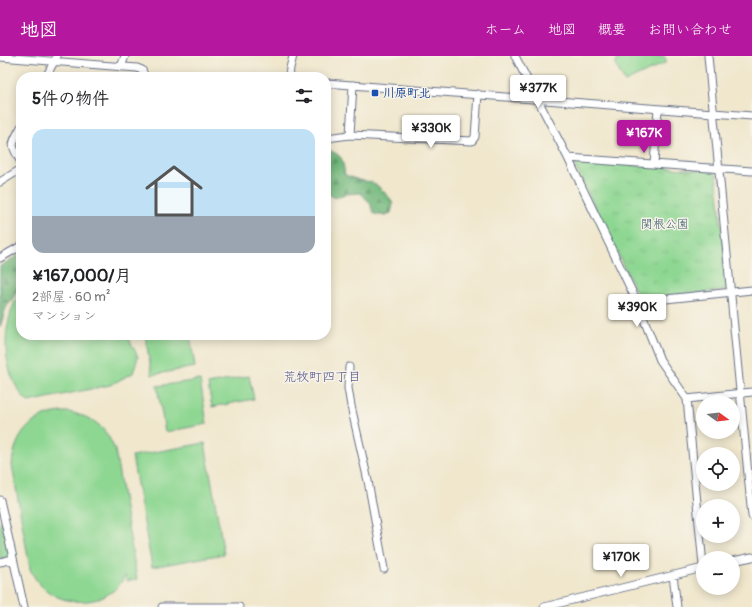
<!DOCTYPE html>
<html lang="ja">
<head>
<meta charset="utf-8">
<style>
  :root { --surface:#fff; --page:#f6f6f6; --text:#202124; --muted:#757577; --line:#e0e0e0; --accent:#b5179e }
  body { margin:0; font-family:Pangolin,"Klee One",sans-serif; background:var(--page); color:var(--text); height:100vh; display:flex; flex-direction:column; font-size:15px; white-space:nowrap }
  * { box-sizing:border-box; margin:0 }
  p { font-size:13px; color:var(--muted) }
  .icon { flex:none; width:22px; height:22px; fill:none; stroke:currentColor; stroke-width:2; stroke-linecap:round; stroke-linejoin:round }
  .map { position:relative; flex:1; overflow:hidden }
  .details { position:absolute; left:16px; top:16px; width:315px; height:268px; display:flex; flex-direction:column; background:var(--surface); border-radius:16px; box-shadow:0 2px 10px #0003 }
  .details>* { flex:none }
  .needle { width:26px; rotate:105deg }
  .tools { position:absolute; left:696px; top:339px; display:grid; gap:8px }
  .tools a { display:grid; place-items:center; width:44px; height:44px; border-radius:50%; background:var(--surface); box-shadow:0 2px 10px #0003; font-size:20px }
  .price { position:absolute; translate:-50% -34px; padding:0 9px; border-radius:4px; background:#fff; color:#222; font-size:13px; line-height:26px; filter:drop-shadow(0 1px 2px #0008) }
  .price::after { content:''; position:absolute; left:50%; top:24px; width:12px; height:9px; margin-left:-6px; background:inherit; clip-path:polygon(0 0,100% 0,50% 100%) }
  .price.on { background:var(--accent); color:#fff }
  ul { padding:0; list-style:none }
  li { display:grid; align-content:center; gap:8px; height:212px; padding:0 16px }
  li+li { border-top:1px solid var(--line) }
  li span { display:grid; place-items:center; height:124px; border-radius:12px; color:#555 }
  li>.icon { margin-inline-start:auto }
  span .icon { width:72px; height:72px; fill:#fffc; stroke-width:1 }
  li b { font-size:17px }
  h2 { display:flex; justify-content:space-between; align-items:center; height:48px; padding:0 16px; font-size:17px }
  header { display:flex; align-items:center; gap:24px; box-sizing:border-box; height:56px; padding:0 20px; background:var(--accent); color:#fff }
  header strong { font-size:19px }
  nav { display:flex; gap:22px; margin-inline-start:auto; font-size:14px }
  .map>svg:first-child { display:block }
</style>
</head>
<body>
<header>
<strong>地図</strong>
<nav><a>ホーム</a><a>地図</a><a>概要</a><a>お問い合わせ</a></nav>
</header>
<div class="map">
<svg width="752" height="551" viewBox="0 0 752 551">
  <defs>
    <pattern id="grass-tufts" width="24" height="20" patternUnits="userSpaceOnUse"><rect width="24" height="20" fill="#8ed792"/><path d="M3 7l-1-3M5 7V3M7 7l1-3M15 17l-1-3M17 17v-4M19 17l1-3" fill="none" stroke="#7ab980"/></pattern>
    <pattern id="forest-firs" width="22" height="20" patternUnits="userSpaceOnUse"><rect width="22" height="20" fill="#72b87c"/><path d="M5 1l3.5 6h-7zM16 11l3.5 6h-7z" fill="#5d9669"/></pattern>
  </defs>
  <rect width="100%" height="100%" fill="#f7f3e8"/>
  <filter id="ink" filterUnits="userSpaceOnUse"><feTurbulence type="fractalNoise" baseFrequency=".025" numOctaves="2"/><feDisplacementMap in="SourceGraphic" scale="8" xChannelSelector="R" yChannelSelector="G"/><feConvolveMatrix kernelMatrix="1 2 1 2 8 2 1 2 1" color-interpolation-filters="sRGB"/></filter>
  <filter id="wash" filterUnits="userSpaceOnUse"><feTurbulence type="fractalNoise" baseFrequency=".012" numOctaves="4" result="noise"/><feDisplacementMap in="SourceGraphic" scale="16" xChannelSelector="R" yChannelSelector="G"/><feGaussianBlur stdDeviation="0.9" result="paint"/><feColorMatrix in="noise" values="0 0 0 0 0 0 0 0 0 0 0 0 0 0 0 0 0 1.4 0 .05"/><feComposite in="paint" operator="in"/></filter>
  <g filter="url(#wash)">
    <rect width="100%" height="100%" fill="#f0e7cd"/>
    <path fill="url(#grass-tufts)" stroke="#548378" d="M578,105L713,115L716,117L728,231L724,235L642,241L637,238L575,110Z
      M0,465L3,468L9,499L7,501L0,503Z"/>
    <path fill="url(#forest-firs)" stroke="#46746d" d="M326,93C344,100 342,102 345,119L359,124L372,126L379,131L389,141L393,148L391,157L385,159L374,158L370,147L361,137L345,138L335,142L326,137Z
      M21,198V230L6,252L0,271V210Z"/>
    <path fill="#8ed792" stroke="#548378" d="M625,0H664L667,6L625,26L616,10V5Z
      M21,234V279H127L138,301L133,317L110,329L28,346C0,318 0,268 21,234Z
      M145,279H190L195,311L152,319Z
      M249,320L254,343L212,351L208,328Z
      M200,324L207,368L165,376L157,330Z
      M68,356C94,361 105,370 115,394L137,523L127,525L125,519C120,531 111,538 98,543C70,551 42,540 30,513L12,409C14,377 36,355 68,356Z
      M205,387L224,498L152,511L132,400Z"/>
  </g>
  <g filter="url(#ink)">
    <g fill="none" stroke-linecap="round" stroke-linejoin="round">
      <defs>
        <path id="minor" d="M515,0L568,102L637,246L660,304L687,343L703,509
          M708,0L752,460
          M0,1L137,12L142,14L145,21
          M121,11L125,0
          M46,21L57,0
          M289,21L290,12L293,0
          M326,27L752,60
          M21,71C11,90 10,87 21,106
          M350,79L353,29
          M326,82L350,79L472,85L475,81L478,38
          M568,102L752,115
          M654,108L658,53
          M0,126L21,113
          M0,202L21,190
          M637,246L752,234
          M349,311L348,332L351,350L368,425L384,513
          M687,343L752,336
          M0,444L24,551
          M733,505L752,501
          M0,506L13,503
          M673,519L677,551
          M162,551H239
          M544,551L703,512"/>
      </defs>
      <use href="#minor" stroke="#666f85" stroke-width="9"/>
      <use href="#minor" stroke="#fff" stroke-width="7"/>
    </g>
  </g>
  <rect fill="#1a4fb4" stroke="#f7f3e8" stroke-width="1.5" x="371" y="33" width="8" height="8" rx="2"/>
  <g text-anchor="middle" dominant-baseline="central" stroke-width="3" stroke-linejoin="round" paint-order="stroke">
    <g font-size="12" font-weight="bold" fill="#164399" stroke="#f7f3e8" text-anchor="start">
      <text x="383" y="37">川原町北</text>
    </g>
    <g font-size="12" fill="#38596b" stroke="#f7f3e8">
      <text x="665" y="168">関根公園</text>
    </g>
    <g font-size="13" fill="#54548a" stroke="#f7f3e8">
      <text x="322" y="321">荒牧町四丁目</text>
    </g>
  </g>
</svg>
<div class="tools">
<a><svg class="needle" viewBox="-14 -14 28 28"><path d="M0-13l5 13h-10z" fill="#e53935"/><path d="M0 13l5-13h-10z" fill="#757577"/></svg></a>
<a><svg class="icon" aria-label="locate" viewBox="0 0 24 24"><circle cx="12" cy="12" r="6"/><path d="M12 2v4M12 18v4M2 12h4M18 12h4"/></svg></a>
<a>+</a>
<a>−</a>
</div>
<b class="price" style="left:538px;top:53px">¥377K</b>
<b class="price" style="left:431px;top:93px">¥330K</b>
<b class="price on" style="left:644px;top:98px">¥167K</b>
<b class="price" style="left:637px;top:272px">¥390K</b>
<b class="price" style="left:621px;top:522px">¥170K</b>
<section class="details">
<h2>5件の物件<svg class="icon" aria-label="filters" viewBox="0 0 24 24"><path d="M4 7h16M4 17h16"/><circle cx="9" cy="7" r="2"/><circle cx="15" cy="17" r="2"/></svg></h2>
<ul>
<li><span style="background:linear-gradient(#bfe0f5 70%,#9aa5b1 0)"><svg class="icon" aria-label="home" viewBox="0 0 24 24"><path d="M3 11l9-7 9 7M6 9v11h12V9"/></svg></span><div><b>¥167,000/月</b><p>2部屋 · 60 m²</p><p>マンション</p></div></li>
</ul>
</section>
</div>
</body>
</html>
